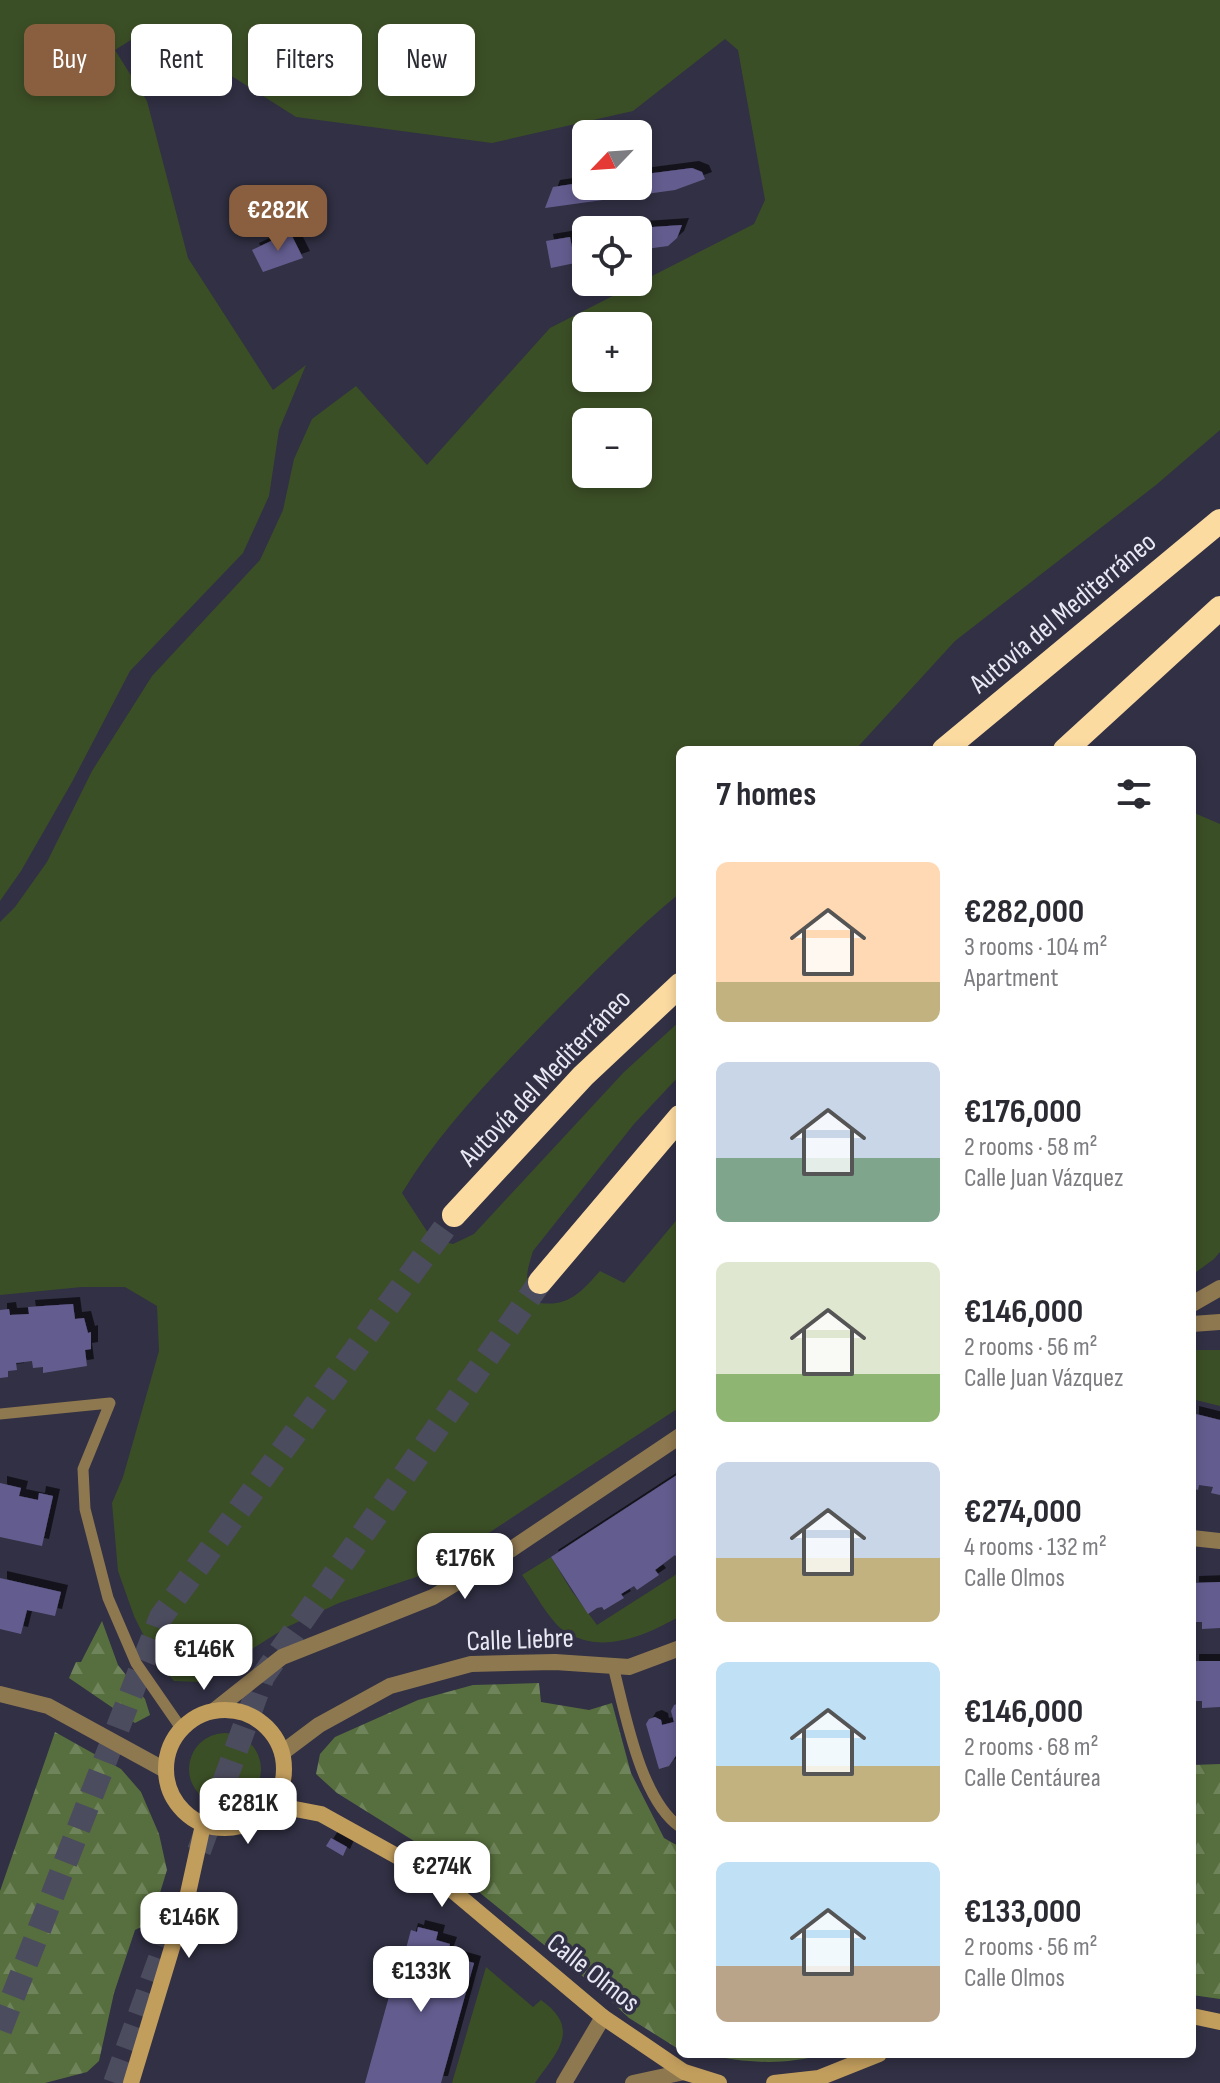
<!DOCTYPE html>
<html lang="en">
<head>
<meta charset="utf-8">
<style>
  :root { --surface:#fff; --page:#f2f2f3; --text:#2b2b33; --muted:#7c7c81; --accent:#895f40 }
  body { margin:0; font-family:"Sofia Sans Condensed",sans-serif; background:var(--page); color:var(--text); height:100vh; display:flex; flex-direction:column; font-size:30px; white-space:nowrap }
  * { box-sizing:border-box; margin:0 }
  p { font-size:26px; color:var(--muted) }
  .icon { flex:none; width:44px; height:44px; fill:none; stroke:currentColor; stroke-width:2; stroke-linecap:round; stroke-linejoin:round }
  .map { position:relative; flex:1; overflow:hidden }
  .drawer { position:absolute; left:676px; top:746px; width:520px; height:1312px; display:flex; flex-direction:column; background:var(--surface); border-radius:12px; box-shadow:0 4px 12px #0003 }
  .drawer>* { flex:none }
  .banner { position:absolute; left:24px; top:24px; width:532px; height:72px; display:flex; gap:16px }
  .needle { width:52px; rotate:245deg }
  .tools { position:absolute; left:572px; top:120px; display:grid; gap:16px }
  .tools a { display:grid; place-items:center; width:80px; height:80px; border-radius:12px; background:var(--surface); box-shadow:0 4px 12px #0003; font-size:40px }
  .price { position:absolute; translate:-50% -68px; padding:0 18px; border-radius:16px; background:#fff; color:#222; font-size:26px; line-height:52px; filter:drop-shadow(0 2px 4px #0008) }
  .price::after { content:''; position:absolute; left:50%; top:48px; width:24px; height:18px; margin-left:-12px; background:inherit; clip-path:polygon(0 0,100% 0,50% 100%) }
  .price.active { background:var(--accent); color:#fff }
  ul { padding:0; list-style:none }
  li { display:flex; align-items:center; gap:24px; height:200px; padding:0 40px }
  li span { display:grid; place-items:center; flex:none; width:224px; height:160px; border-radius:12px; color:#555 }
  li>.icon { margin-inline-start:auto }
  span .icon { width:96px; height:96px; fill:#fffc; stroke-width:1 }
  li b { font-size:34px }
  h2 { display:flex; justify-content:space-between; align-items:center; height:96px; padding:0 40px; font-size:34px }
  .pill { padding:0 28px; border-radius:12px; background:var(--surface); box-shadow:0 4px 12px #0003; font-size:28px; line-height:72px }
  .pill.active { background:var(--accent); color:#fff }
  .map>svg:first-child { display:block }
</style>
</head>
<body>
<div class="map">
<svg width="1220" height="2083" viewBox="0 0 1220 2083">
  <defs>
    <pattern id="forest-firs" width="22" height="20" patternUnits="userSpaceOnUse" patternTransform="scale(2)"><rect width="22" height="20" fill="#576f3e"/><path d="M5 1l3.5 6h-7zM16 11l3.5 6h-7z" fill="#6f845a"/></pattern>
    <filter id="shadow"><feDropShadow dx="7" dy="-7" stdDeviation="0" flood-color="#0009"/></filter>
  </defs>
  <rect width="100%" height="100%" fill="#313044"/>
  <path fill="#3b4f26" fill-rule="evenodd" d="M0,0H1220V430L1156,485L955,641L855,750H680V893C631,933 588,979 543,1024C492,1077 440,1130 402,1193L432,1239L453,1244L474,1234L624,1072L680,1021V1075L634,1124L533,1251C526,1275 522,1283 540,1303C569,1307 582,1291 600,1271L624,1283L680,1216V1407L428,1573L339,1603L287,1627L200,1682L174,1681L157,1662L134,1616L118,1571L112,1503L123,1477L159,1351L157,1306L125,1287H82L0,1295V922L15,907L47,862L92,771L152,676L260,560L283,510L294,459L312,419L356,386L427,465L550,328L754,224L765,200L738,50L725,39L633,111L492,143L296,117L153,26L115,50L147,101L188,258L273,390L306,365L279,430L269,496L243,553L130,671L72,782L21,871L0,901ZM586,326H638V378H586ZM638,422V474H586V422Z
    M1192,812L1220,824V1252L1214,1259L1192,1275Z
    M1192,1350H1220V1406L1192,1399Z
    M551,1557L571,1590L597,1625L680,1572V1616C645,1636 600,1656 563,1630C549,1620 533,1590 522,1575Z
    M189 1769a36 36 0 1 1 72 0a36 36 0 1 1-72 0Z
    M486,1967L533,2007L541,2000C582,2029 557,2052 535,2083H452Z"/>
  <path fill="url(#forest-firs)" d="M102,1621L118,1665L145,1699L150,1715L135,1723L69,1678L76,1662H81Z
    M539,1683L541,1702L589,1710L612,1703L631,1773L664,1838L680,1847V2050L629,2018L596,1987L422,1846L337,1793L316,1774L320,1754L335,1737L418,1700L473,1685Z
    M55,1732L121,1769L141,1792L159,1834L167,1870L151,1922L135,1930L114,1993L99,2061L87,2072L45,2083H0V1891Z
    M1220,1764V1999L1192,1995V1765Z
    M700,2054H828C776,2066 752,2063 700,2054Z"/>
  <path fill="#645d8f" filter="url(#shadow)" d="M692,168L702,172L705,179L675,190L545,208L553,187L586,182V186H638V175Z
    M682,225L677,238L668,246L638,250V228Z
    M290,232L303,258L263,272L252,250Z
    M570,237L575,263L551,268L546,241Z
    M73,1304L75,1319L84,1318L88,1333L91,1332V1349L85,1350L87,1366L43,1373V1367L33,1368L32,1361L16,1363L17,1370L8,1371V1377L0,1378V1310L9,1309L10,1315L29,1314L28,1307Z
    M1192,1413L1220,1420V1495L1211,1493L1213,1487L1199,1485L1198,1490L1192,1488Z
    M680,1473V1562L675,1555L655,1570L659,1575L637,1590L634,1586L621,1594L624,1598L604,1610L602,1607L597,1608L588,1614L551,1557Z
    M0,1483L21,1488L19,1496L38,1500L39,1493L53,1496L42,1546L0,1537Z
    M0,1578L61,1592L55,1616L27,1610L21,1634L0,1629Z
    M1220,1582V1628L1202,1629V1622H1192V1583Z
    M1192,1661H1220V1707L1202,1708V1701H1192Z
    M680,1703V1762L677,1754L669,1766L659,1769L646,1724L649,1719L655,1717L661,1720L662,1725L674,1722L671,1711L674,1705Z
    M331,1838L347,1847L343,1856L326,1846Z
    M418,1927L438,1932L436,1940L450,1944L446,1955L474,1963L441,2083H365L393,1982L400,1984L403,1971H400L411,1930L417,1932Z"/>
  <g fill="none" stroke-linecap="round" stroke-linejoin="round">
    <path stroke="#4c4c5f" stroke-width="24" stroke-dasharray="24 12" stroke-linecap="butt" d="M199,1851L263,1676L540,1282
      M0,2030L161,1617L454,1215
      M115,2083L170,1931"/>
    <path stroke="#8e7850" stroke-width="11" d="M0,1414L110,1403L83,1469L85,1509L108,1598L136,1663L181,1728
      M613,1666C625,1712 640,1799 680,1827"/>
    <path stroke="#8e7850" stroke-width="16" d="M1192,1304L1220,1288
      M1192,1324L1220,1322
      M1192,1538L1220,1541
      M0,1694L48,1706L165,1770
      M215,1710L282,1657L433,1597L510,1550L680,1436
      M283,1752L319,1725L390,1686L471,1664L555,1662L629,1667L680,1648
      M564,2083L603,2017
      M633,2083L684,2072"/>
    <path stroke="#c29e5d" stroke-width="16" d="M166 1769a59 59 0 1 1 118 0a59 59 0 1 1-118 0Z
      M274,1805L321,1814L440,1880L603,2017L684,2072L719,2083
      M1192,2016L1220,2022
      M131,2083L187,1898L203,1825
      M774,2083L819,2078L879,2054"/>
    <path stroke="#fcdba1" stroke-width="24" d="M944,750L1220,521
      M1065,750L1220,608
      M454,1215L583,1076L680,985
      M540,1282L680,1117"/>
  </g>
  <g text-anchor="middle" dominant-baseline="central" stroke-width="7" stroke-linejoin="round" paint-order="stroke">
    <g font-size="28" fill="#e8e8f5" stroke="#313044">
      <text transform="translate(1063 613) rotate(-40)">Autovía del Mediterráneo</text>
      <text transform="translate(545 1078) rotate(-46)">Autovía del Mediterráneo</text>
      <text transform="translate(520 1640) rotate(-2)">Calle Liebre</text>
      <text transform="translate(593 1973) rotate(38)">Calle Olmos</text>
    </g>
  </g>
</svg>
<div class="tools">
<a><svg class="needle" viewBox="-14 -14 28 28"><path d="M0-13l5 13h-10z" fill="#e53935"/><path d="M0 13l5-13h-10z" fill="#7c7c81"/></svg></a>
<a><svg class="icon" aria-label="locate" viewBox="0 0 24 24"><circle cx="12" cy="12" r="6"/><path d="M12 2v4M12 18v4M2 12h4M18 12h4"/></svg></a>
<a>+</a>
<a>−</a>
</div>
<b class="price active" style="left:278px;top:253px">€282K</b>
<b class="price" style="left:465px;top:1601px">€176K</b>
<b class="price" style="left:204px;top:1692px">€146K</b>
<b class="price" style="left:248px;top:1846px">€281K</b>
<b class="price" style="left:442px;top:1909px">€274K</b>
<b class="price" style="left:189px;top:1960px">€146K</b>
<b class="price" style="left:421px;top:2014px">€133K</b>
<div class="banner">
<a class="pill active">Buy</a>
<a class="pill">Rent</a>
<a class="pill">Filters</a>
<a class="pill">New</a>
</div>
<section class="drawer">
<h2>7 homes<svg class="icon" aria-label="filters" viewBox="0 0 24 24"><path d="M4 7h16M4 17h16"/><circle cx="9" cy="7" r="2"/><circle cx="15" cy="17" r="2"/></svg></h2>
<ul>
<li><span style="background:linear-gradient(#ffd9b3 75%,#c2b280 0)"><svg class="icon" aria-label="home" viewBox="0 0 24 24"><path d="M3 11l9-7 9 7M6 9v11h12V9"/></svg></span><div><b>€282,000</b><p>3 rooms · 104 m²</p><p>Apartment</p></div></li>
<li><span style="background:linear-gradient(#c9d6e8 60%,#7fa58c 0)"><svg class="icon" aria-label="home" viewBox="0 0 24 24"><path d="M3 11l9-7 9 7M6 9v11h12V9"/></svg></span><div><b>€176,000</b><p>2 rooms · 58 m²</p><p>Calle Juan Vázquez</p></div></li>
<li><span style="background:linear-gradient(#dfe7d0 70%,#8fb573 0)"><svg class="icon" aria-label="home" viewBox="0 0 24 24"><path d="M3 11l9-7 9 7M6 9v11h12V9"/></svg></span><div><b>€146,000</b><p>2 rooms · 56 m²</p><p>Calle Juan Vázquez</p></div></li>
<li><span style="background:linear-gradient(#c9d6e8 60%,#c2b280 0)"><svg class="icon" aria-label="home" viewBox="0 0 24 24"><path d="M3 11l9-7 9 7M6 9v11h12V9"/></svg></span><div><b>€274,000</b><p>4 rooms · 132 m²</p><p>Calle Olmos</p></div></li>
<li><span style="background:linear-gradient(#bfe0f5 65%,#c2b280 0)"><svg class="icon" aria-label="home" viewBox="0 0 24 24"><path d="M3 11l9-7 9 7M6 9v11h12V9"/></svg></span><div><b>€146,000</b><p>2 rooms · 68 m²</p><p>Calle Centáurea</p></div></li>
<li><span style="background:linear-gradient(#bfe0f5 65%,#b9a48a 0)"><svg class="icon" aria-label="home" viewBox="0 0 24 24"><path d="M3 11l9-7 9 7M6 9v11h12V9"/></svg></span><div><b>€133,000</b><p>2 rooms · 56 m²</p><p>Calle Olmos</p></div></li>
</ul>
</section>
</div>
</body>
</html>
